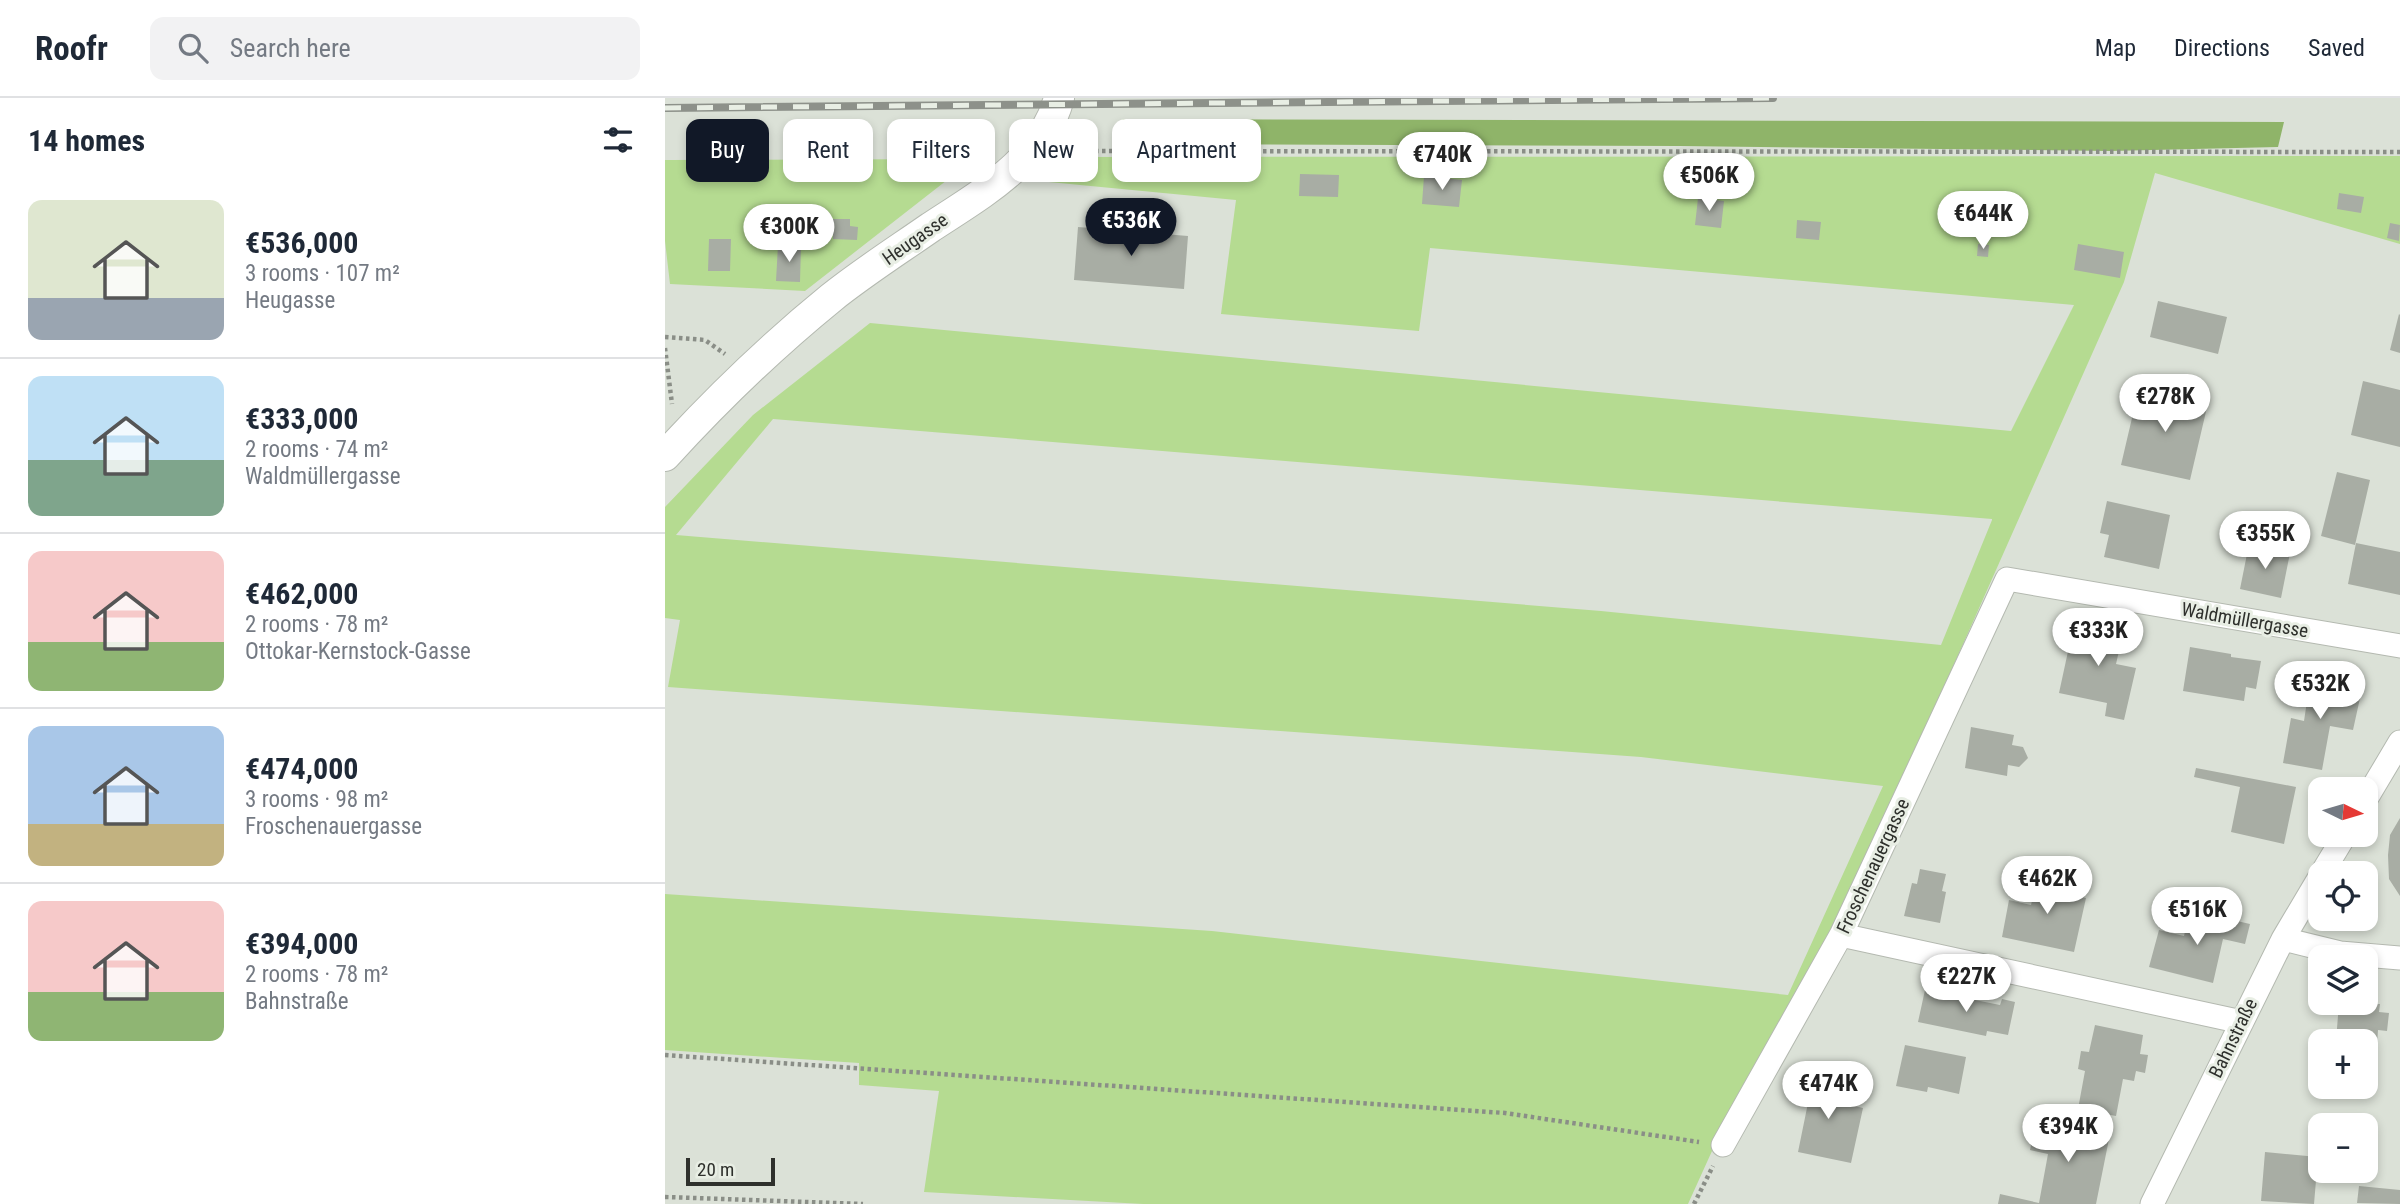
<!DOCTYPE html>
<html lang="en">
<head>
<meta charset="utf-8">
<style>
  :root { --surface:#fff; --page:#f2f2f3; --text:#1f2937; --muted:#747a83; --line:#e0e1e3; --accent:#111827 }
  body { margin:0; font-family:"Roboto Condensed",sans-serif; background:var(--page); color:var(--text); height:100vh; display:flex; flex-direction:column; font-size:26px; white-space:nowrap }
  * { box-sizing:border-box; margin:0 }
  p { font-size:23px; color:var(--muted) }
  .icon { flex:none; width:38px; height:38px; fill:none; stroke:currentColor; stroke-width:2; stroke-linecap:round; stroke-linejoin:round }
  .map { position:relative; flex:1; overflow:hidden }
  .drawer { display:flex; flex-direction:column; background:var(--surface); width:665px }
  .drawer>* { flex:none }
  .hud { position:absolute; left:21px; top:21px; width:665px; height:63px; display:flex; gap:14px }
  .needle { width:46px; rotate:95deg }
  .fabs { position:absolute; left:1643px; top:679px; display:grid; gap:14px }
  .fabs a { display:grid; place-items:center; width:70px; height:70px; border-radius:14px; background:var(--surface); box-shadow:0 4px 10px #0003; font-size:35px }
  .scale { position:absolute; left:21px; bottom:18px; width:89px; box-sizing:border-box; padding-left:7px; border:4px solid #2e302c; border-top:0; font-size:19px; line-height:24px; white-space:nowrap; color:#2e302c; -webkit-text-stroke:5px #e8eee4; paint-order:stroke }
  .price { position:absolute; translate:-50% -60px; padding:0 16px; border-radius:24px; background:#fff; color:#222; font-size:23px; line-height:46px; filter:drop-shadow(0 2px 4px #0008) }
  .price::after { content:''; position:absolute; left:50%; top:42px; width:21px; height:16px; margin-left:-10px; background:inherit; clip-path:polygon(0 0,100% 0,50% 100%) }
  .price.on { background:var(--accent); color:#fff }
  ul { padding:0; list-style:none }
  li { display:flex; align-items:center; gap:21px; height:175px; padding:0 28px }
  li+li { border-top:2px solid var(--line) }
  li span { display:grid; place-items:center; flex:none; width:196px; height:140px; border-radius:14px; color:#555 }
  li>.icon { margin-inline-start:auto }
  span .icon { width:84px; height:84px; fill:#fffc; stroke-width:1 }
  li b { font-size:30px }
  h2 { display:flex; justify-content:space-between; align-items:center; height:84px; padding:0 28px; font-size:30px }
  .pill { padding:0 24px; border-radius:14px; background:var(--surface); box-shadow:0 4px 10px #0003; font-size:24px; line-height:63px }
  .pill.on { background:var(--accent); color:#fff }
  header { display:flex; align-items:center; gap:42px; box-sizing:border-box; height:98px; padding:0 35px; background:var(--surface); border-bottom:2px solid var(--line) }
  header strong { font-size:33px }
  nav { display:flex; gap:38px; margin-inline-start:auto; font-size:24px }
  .search { width:490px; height:63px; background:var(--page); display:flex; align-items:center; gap:18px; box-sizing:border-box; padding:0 24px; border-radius:14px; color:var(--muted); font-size:26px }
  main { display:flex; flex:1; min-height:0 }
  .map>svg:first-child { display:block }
</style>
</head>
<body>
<header>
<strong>Roofr</strong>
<div class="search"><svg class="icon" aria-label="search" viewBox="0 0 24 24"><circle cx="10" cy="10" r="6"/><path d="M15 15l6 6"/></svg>Search here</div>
<nav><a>Map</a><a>Directions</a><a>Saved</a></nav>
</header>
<main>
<section class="drawer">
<h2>14 homes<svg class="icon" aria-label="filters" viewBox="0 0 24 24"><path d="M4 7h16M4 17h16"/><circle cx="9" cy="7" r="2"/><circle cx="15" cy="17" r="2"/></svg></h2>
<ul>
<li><span style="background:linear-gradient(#dfe7d0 70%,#9aa5b1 0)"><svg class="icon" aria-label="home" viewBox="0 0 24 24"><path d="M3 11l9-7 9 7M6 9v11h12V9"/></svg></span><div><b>€536,000</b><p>3 rooms · 107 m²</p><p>Heugasse</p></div></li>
<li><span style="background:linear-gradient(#bfe0f5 60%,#7fa58c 0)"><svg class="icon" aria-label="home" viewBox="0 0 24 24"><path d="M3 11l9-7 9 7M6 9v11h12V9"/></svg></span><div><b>€333,000</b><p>2 rooms · 74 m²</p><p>Waldmüllergasse</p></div></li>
<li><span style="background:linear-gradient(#f6c9c9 65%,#8fb573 0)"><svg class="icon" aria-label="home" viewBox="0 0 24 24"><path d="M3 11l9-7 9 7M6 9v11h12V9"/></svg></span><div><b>€462,000</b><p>2 rooms · 78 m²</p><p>Ottokar-Kernstock-Gasse</p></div></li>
<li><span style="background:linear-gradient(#a9c7e8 70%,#c2b280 0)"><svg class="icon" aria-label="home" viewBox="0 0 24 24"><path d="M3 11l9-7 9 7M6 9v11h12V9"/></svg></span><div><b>€474,000</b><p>3 rooms · 98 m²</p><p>Froschenauergasse</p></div></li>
<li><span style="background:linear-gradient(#f6c9c9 65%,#8fb573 0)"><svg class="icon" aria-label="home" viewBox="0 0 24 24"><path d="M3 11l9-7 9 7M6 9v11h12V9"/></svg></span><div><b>€394,000</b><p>2 rooms · 78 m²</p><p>Bahnstraße</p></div></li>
</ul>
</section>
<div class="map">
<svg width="1735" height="1106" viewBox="0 0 1735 1106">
  <rect width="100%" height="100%" fill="#dbe1d7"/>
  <path fill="#b5db91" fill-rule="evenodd" d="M1735,58V146L1490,75L1459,184L1167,841L1047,1053L1023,1106H478L259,1094L274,993L194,987V965L0,952V796L547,833L1123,897L1218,688L976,659L3,589L15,522L0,520V409L88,317L205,225L1346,333L1409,207L765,150L754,233L556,216L571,102L384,84L401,59ZM108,321L1327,421V422L1276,547L936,513L11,437Z
    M309,61L140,193L5,186L0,143V62Z"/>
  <path fill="#8fb469" d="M458,21L1619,24L1613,49L1445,53L1015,48L447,46Z"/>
  <path fill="#a8ada4" d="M264,63H275L274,80H263Z
    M635,76L674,77L673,99L634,98Z
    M759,78L797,82L794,109L757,106Z
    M1674,95L1699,99L1696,115L1672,111Z
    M1033,100L1059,103L1056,130L1030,127Z
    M168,121H185V128L193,129L192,142L168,141Z
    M1132,122L1156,124L1154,142L1131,140Z
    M1725,125L1735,127L1734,143L1722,140Z
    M413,129L523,138L519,191L409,182Z
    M44,141H66L65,173H43Z
    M1313,146L1324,147L1323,159L1312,158Z
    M1413,146L1459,154L1455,180L1409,172Z
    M113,147L136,148L135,184L111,183Z
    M1493,203L1562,219L1553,256L1485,239Z
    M1734,216L1735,217V255L1725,252Z
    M1698,283L1735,292V349L1686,337Z
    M1474,290L1543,305L1525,382L1456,367Z
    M1672,374L1705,382L1690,447L1656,438Z
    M1442,403L1505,417L1494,471L1439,459L1444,437L1435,435Z
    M1691,445L1735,454V497L1683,486Z
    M1584,446L1625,455L1616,500L1575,491Z
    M1410,521L1459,531L1451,566L1471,570L1459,622L1440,618L1442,605L1394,595Z
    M1525,549L1566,556V559L1596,563L1591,591L1581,589L1579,603L1518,593Z
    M1639,580L1697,591L1688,632L1665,628L1657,672L1618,665L1626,620L1639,623L1642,603L1634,602Z
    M1306,629L1349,637L1347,647L1358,649L1363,660L1354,669L1343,667L1342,678L1300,670Z
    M1531,670L1631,689L1619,746L1566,734L1575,689L1529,679Z
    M1735,720V798L1724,781L1723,757L1725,737Z
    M1255,771L1281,776L1277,793L1281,794L1275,825L1239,818L1247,785L1252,786Z
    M1374,773L1401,780L1398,795L1421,800L1409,854L1337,839L1344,802L1366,807Z
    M1533,814L1585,826L1580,846L1558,841L1548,885L1484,869L1494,832L1519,838L1522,824L1530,826Z
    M1260,892L1335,907L1337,901L1350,904L1343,937L1322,933L1321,938L1253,924Z
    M1674,905L1715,906L1714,914L1724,915L1722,933L1713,932L1712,947L1701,946V943H1671Z
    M1430,927L1478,937L1475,956L1483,957L1480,975L1471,973L1469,983L1458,981L1451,1018L1413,1011L1420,973L1413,971L1416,953L1424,954Z
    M1240,947L1301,959L1294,996L1263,989L1262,994L1231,988Z
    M1140,976L1176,983L1172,1004L1198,1010L1186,1065L1133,1054L1144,1000L1135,999Z
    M1371,1022L1445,1036L1431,1106H1333L1335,1096L1374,1105L1383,1056L1365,1052Z
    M1600,1054L1653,1059L1649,1106L1596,1103Z
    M1694,1088L1735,1092V1106L1692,1105Z"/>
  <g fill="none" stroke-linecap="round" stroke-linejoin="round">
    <defs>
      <path id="minor" d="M1701,701L1735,644
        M1657,775L1680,737
        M1176,837L1577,924
        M1618,841L1675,855L1735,860
        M1058,1047L1176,837L1342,481L1735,548
        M1487,1106L1618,841L1656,777"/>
      <path id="tertiary" d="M0,358C51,302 107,248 166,200C197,175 233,152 266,129C316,96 378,62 394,0"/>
    </defs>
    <use href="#minor" stroke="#b4b9b0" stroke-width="25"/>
    <use href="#tertiary" stroke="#b4b9b0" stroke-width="32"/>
    <path stroke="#8a8e87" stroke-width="4.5" stroke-dasharray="3.5 3.5" stroke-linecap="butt" d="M402,53L1735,54
      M0,239L40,242L60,256
      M0,250L7,306
      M0,957L840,1015L1034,1044
      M0,1099L198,1106
      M1029,1106L1048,1068"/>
    <use href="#minor" stroke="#fff" stroke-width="23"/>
    <use href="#tertiary" stroke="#fff" stroke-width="30"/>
    <defs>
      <path id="rail" d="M0,10L1108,0"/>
    </defs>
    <use href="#rail" stroke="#8d918a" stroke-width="8"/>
    <use href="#rail" stroke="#e8eee4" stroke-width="5" stroke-dasharray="16" stroke-linecap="butt"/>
  </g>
  <g text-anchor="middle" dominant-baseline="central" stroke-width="6" stroke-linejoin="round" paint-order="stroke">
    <g font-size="19" fill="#2e302c" stroke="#e8eee4">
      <text transform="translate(250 141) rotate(-35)">Heugasse</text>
      <text transform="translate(1580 522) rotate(10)">Waldmüllergasse</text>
      <text transform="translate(1208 768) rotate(-65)">Froschenauergasse</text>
      <text transform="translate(1568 940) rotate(-64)">Bahnstraße</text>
    </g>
  </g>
</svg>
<div class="fabs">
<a><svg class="needle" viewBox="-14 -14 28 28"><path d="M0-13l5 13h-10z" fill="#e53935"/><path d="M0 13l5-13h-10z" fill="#747a83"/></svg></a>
<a><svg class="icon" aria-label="locate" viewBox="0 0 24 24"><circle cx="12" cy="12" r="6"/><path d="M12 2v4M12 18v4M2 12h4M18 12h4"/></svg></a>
<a><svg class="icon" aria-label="layers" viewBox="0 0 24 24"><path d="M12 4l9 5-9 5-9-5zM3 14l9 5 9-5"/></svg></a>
<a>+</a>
<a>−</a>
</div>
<div class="scale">20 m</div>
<b class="price" style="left:777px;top:94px">€740K</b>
<b class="price" style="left:1044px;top:115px">€506K</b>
<b class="price" style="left:1318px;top:153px">€644K</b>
<b class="price on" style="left:466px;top:160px">€536K</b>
<b class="price" style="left:124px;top:166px">€300K</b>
<b class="price" style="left:1500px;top:336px">€278K</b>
<b class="price" style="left:1600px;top:473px">€355K</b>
<b class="price" style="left:1433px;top:570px">€333K</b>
<b class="price" style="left:1655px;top:623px">€532K</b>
<b class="price" style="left:1382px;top:818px">€462K</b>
<b class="price" style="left:1532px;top:849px">€516K</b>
<b class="price" style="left:1301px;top:916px">€227K</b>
<b class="price" style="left:1163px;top:1023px">€474K</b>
<b class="price" style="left:1403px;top:1066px">€394K</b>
<div class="hud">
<a class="pill on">Buy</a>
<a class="pill">Rent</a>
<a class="pill">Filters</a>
<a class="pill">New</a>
<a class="pill">Apartment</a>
</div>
</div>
</main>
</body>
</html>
